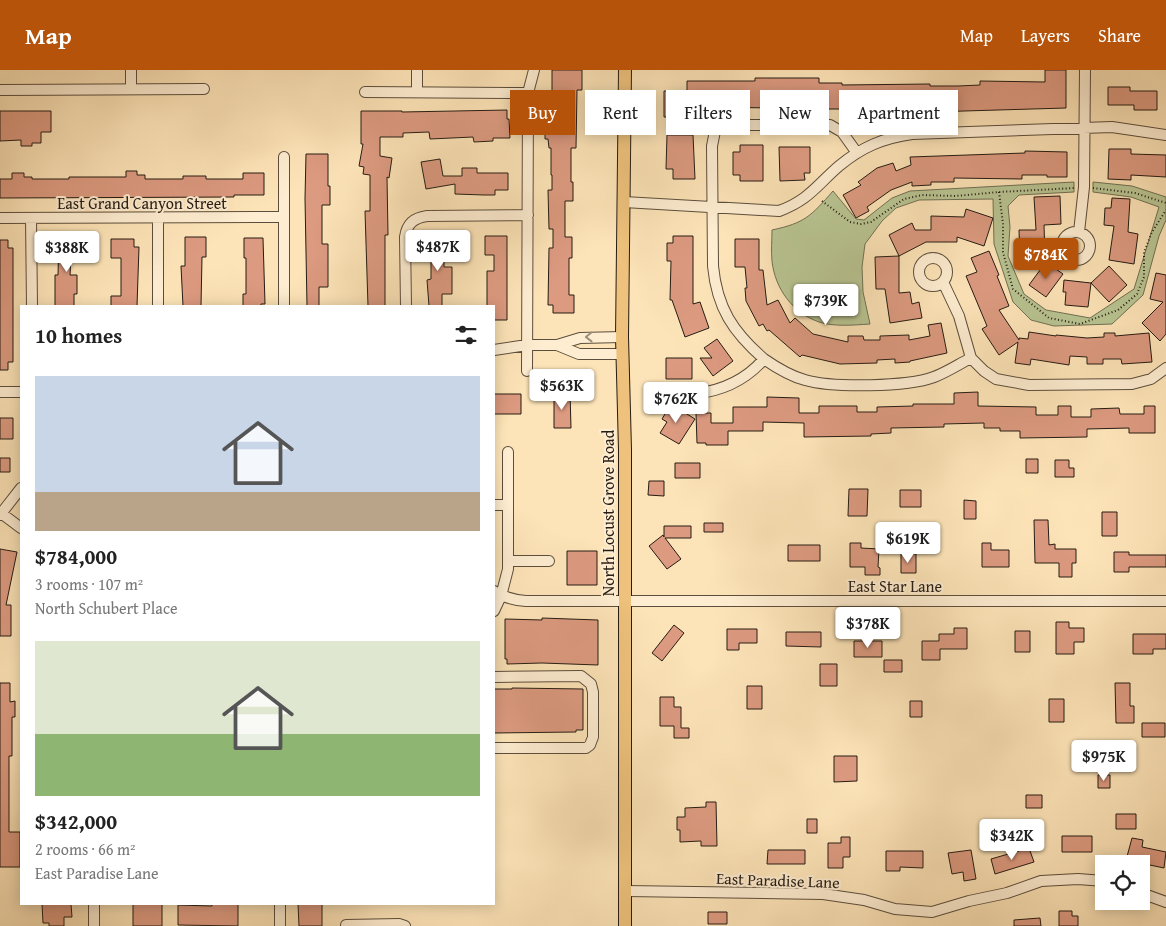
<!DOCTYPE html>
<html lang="en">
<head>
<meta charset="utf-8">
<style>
  :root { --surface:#fff; --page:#f2f2f2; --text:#222; --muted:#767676; --accent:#b45309 }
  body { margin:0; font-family:"Gentium Book Plus",serif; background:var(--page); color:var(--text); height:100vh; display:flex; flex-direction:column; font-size:19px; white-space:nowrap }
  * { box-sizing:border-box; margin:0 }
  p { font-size:16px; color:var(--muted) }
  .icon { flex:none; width:28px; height:28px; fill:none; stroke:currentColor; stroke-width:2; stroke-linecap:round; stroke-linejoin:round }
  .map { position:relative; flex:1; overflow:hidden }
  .panel { position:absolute; left:20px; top:235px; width:475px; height:600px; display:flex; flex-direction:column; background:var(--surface); border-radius:0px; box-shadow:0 2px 12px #0003 }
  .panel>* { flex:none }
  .top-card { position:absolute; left:510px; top:20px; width:475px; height:45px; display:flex; gap:10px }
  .tools { position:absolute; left:1095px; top:785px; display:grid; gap:10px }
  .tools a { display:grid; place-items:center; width:55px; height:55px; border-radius:0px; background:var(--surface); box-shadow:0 2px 12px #0003; font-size:25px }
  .price { position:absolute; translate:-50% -42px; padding:0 11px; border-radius:5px; background:#fff; color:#222; font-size:16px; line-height:32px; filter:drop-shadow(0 1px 2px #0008) }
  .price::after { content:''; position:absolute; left:50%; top:30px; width:15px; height:11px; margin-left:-8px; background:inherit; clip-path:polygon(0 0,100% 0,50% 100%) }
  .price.selected { background:var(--accent); color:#fff }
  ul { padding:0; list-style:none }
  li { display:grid; align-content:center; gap:10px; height:265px; padding:0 15px }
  li span { display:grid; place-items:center; height:155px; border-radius:0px; color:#555 }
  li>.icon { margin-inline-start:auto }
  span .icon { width:90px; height:90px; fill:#fffc; stroke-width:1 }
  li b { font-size:21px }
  h2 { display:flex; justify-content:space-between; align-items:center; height:60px; padding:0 15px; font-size:21px }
  .chip { padding:0 18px; border-radius:0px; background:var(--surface); box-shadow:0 2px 12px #0003; font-size:18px; line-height:45px }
  .chip.selected { background:var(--accent); color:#fff }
  header { display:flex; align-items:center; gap:30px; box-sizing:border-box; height:70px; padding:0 25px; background:var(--accent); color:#fff }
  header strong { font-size:24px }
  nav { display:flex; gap:28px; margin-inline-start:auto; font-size:18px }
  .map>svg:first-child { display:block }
</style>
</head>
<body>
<header>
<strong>Map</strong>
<nav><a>Map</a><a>Layers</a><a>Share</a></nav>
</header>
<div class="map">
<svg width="1166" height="856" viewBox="0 0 1166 856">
  <rect width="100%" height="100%" fill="#fde4b8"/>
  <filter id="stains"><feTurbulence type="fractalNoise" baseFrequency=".004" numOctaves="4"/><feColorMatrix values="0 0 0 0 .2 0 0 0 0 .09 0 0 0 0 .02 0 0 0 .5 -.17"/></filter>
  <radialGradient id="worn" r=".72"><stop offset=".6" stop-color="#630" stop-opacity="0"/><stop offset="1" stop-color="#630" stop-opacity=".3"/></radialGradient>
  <path fill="#b9c593" stroke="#707053" d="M1074,112V122L1019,125L1008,136L1010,157L1008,186L1024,224L1046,240L1090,248L1134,219L1159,137L1131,127L1093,122V112L1132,116L1166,127V150L1159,166L1143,225L1112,254L1054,256L1031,250L1013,232L994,174L993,129L919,130L896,138L882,151L865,174L862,197L863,222L870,254C854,255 834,257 819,252C793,243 775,219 772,191C771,181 772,170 772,160C805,153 811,146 833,121L856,149L864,150L892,128L910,121Z"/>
  <path fill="#dc9a80" stroke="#261c13" d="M552,0H582V20H577L576,78H571V112H573V131H565V167H572V188H569V225H574V243H553V235H548L549,178H553V159H549L548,120H552V105H551V78H549L548,69H545V59H547V23H552Z
    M1045,0H1066V38L930,42V44H853V39H800V36H774V38L706,37V40H683V47H664V21H687V11H755V8H819V13H842V15L930,14V16H958L980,15V11L1045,12Z
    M1108,17H1130V21H1157V40H1134V35H1108Z
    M507,40V49H509L510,68H493V71L474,72L473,67L430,69L429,62L403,63V67H380V86L392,88L389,108L387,107L388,165H385V236H368L365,141H370V105L363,104L364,97L359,96L363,74H361V41H402V42Z
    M0,41H51V62H41V73H32V76H21V70L0,71Z
    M667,65H693L695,109H673V99H666Z
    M740,75H763V111H740V105H733V82H740Z
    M779,77H810V103H804L805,110L780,111Z
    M1109,79H1131V84L1166,85V107L1131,105V110L1108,109Z
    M1025,81L1067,82V107H1047V105H1022V109L954,108V112H931V115L912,116V112L891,120L867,137L869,141L856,148L843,125L861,115L858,112L877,98L893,93L896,101L911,95L910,87L1025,83Z
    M306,84H328V116H330V135H322V174H328V217H319V236H307L305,128Z
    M440,89L443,106H462V98H477V103H508V120H495V125H484L455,124V114L426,119L421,92Z
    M126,101H137V105H145V109H183V106H206V109H243V103H264V125H234V127L0,128V109H12V103H24V107H32V109H69V107H126Z
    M1060,126L1061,154L1044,155L1045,188H1020L1019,160H1036L1034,127Z
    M1112,128L1130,129L1128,162L1138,164L1134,194L1109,190L1114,156L1104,155L1105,138H1111Z
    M966,139L993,148L984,176L957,167V172H926L899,186L889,165L912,153L915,160H931V146L964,147Z
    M427,166H444V197H452V224H442V236H429L427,210L431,209V189H427Z
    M485,166H507V250H494V236H487V201H494V185H485Z
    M673,166H693V234L700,232L709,258L685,267L672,230H670L671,191H667V173H673Z
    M185,167H206V187H202L201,236H183L181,196H185Z
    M244,168H263L265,234H261V236H243V224H246V188H244Z
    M59,169H80V188H71L70,205H77V224H74V236H55V205H58Z
    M111,169H134V177H139L137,236H111V226H121V188H111Z
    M735,169H759V200H763L767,235L778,230L790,253L795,248L813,264L848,272V266H863L864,270H880V266L909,265V270L930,266L928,255L941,253L947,283L910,291V292L895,293V289L877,290V293L840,294L802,285L800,287L769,260L767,261L763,254L759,256L746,231L745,218H747L745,197H735Z
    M0,170H8V178H13V292H8V300H0Z
    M989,181L999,205L997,206L1009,236L999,240L1019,270V268L1028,269L1029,262L1056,266V265L1087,268L1104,267V263H1115V266L1149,263L1152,292L1122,294L1121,289H1103V294H1087V287L1070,286L1069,295L1031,289L1030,295L1015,293L1018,272L999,285L982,259L987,256L966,206L977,202L971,188Z
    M899,186V223L910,222L912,234L919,232L922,248L890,253L885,219H876L875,187Z
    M1046,192L1063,204L1046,227L1029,215Z
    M1109,196L1127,215L1109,232L1091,213Z
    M1156,203L1166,205V264L1160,271L1142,253L1163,232L1150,229Z
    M1064,210L1091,213L1088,237L1065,235L1066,222H1063Z
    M717,269L733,291L713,306L700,288H712L704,278Z
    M666,288H692V309H666Z
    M978,322V336L1036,337V345H1058V336H1071V347H1091V339L1119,338L1120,344H1144V336H1155V363H1129V358L1087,359V367L1020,368V361H1000V358H984V353L944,354V357L891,358V363L871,364V366L804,367V353L763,352V361H728V375H706V373H697L696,343H711V353H733V337H767V327L799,328V343H819V336H857V342H877V337L913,336V334H954V323Z
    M554,323H570L571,358H554Z
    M494,324H521V344H494Z
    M671,334L695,349L679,374L660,363L667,352L662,349Z
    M0,348H13V369H0Z
    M0,388H10V402H0Z
    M1026,389H1038V403H1026Z
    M1055,390H1069V398H1074V407H1055Z
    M675,393H700V408H675Z
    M649,411H664V426L648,425Z
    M849,419H868L867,446H848Z
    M900,420H921V437H900Z
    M964,430L976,431V449H964Z
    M1102,442H1117V466H1102Z
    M1034,450H1048L1049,475L1055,474V479H1076V493H1072V507H1059V493H1035Z
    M704,453H723V462H704Z
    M664,456H691V468H665L681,489L667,499L649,476L663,465L664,467Z
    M850,473H861V478L879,479L878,497L880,498V505H865V497H850Z
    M982,473H991V480H1009V497H982Z
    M788,475H820V491H788Z
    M0,479L17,482L6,535H11V566H0Z
    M567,481H597V515H567Z
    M1114,482H1129V485H1166V497H1129V502H1114Z
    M901,484H916V503H901Z
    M542,548L598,550V595L542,593L507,594V589H505V549L542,550Z
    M1056,552H1069V558H1084V572H1074V584H1056Z
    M674,555L684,563L662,591L652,583Z
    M954,558H967V579H940V590H922V571H939V564H954Z
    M727,559H757V573H739V580H727Z
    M1015,561H1030V582H1015Z
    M786,562H821V577L786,576Z
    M1133,564H1166V579H1153V584H1133Z
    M854,571H882V587H854Z
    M884,590H902V602H884Z
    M820,594H837V616H820Z
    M0,613H10V632L15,631V647H12V686H9V762H20V797H0Z
    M1115,613H1130V636H1134V653H1116Z
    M747,616H762V639H747Z
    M512,618L583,619V660H576V662L494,663V619H512Z
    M660,627H674V637H681V658H689V668H674V656H660Z
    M1049,629H1064V652H1049Z
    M910,631H922V647H910Z
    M1142,653H1165V667H1142Z
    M834,686H857V711L834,712Z
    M1098,705H1110V718H1098Z
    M1026,725H1042V738H1026Z
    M706,732H716L717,776H701V771L680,772V760H677V747H685V738L706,737Z
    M1116,744H1136V759H1116Z
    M807,749H817V763H807Z
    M1062,766H1092V782H1062Z
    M841,767H850V787H843V798H828V773H841Z
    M1132,768L1143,770L1142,777L1166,782L1164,798L1145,794H1125Z
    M1029,778L1034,792L995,804L991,789Z
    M768,780H805V794H767Z
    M971,780L976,809L964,811L963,802L952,804L948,783Z
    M886,781H923V798L900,797V801H886Z
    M42,834H71L72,847H64V856H49V853H43Z
    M133,834H162V856H133Z
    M212,834H238V856L178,855V835L212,836Z
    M298,834H322V856H299Z
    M1059,841H1072V846H1078V856H1059Z
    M708,842H727V854H708Z
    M1040,848L1041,856H1014V850Z"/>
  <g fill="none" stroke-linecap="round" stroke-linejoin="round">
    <defs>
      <path id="minor" d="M131,0V19
        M0,20L204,19
        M365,22L528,23
        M417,22V0
        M624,132L779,141C809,130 817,115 839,96C862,77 883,68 912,64L1112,57L1166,65
        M0,148L284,147
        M31,148L32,236
        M158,148V236
        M1062 176a14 14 0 1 1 28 0a14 14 0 1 1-28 0Z
        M1079,162L1084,117L1085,0
        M919 202a14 14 0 1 1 28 0a14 14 0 1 1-28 0Z
        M943,212L959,246L971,288L984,301L996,309L1029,315L1132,314L1151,309L1166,298
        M284,236V87
        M406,236L405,167C407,154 413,148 427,146L528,145
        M557,275L579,284H622
        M494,280L527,275H557L580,268L622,267
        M764,289C733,262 717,238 713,196L712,76L715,61L724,56L733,55H830L842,62L857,83
        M527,301L528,23L534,0
        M0,322H21
        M694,324C722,321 745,311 764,289C777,298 790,306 805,310C833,318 907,317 934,307C947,302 959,294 971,288
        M494,435H508
        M1,443L21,458
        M0,445L21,418
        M508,491H549
        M494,521C504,528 514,530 526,531H1166
        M494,541L501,526L508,499V382
        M494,607L581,606L591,614L593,622V667L590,675L586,678H494
        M626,821L823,824L864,830L895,839L932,842L969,831L1007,823L1041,811L1078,809L1104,811
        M1141,823L1166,832
        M280,834V856
        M346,855L399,854L405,856
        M94,856V834"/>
      <path id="major" d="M625,856V380L622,267L625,0"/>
    </defs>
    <use href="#minor" stroke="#5c4e3c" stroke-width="12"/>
    <use href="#major" stroke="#261c13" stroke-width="14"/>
    <path stroke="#261c13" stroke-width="2" stroke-dasharray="1 2.5" stroke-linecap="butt" d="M1093,118L1135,123L1166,133
      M999,122L1003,154V182L1013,219L1049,248L1080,254L1118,240L1137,224L1144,207V182L1152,162L1166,140
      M822,131L850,152L861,154L871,152L904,129L922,125L956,126L999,122L1074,118"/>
    <use href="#minor" stroke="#feedd1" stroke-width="10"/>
    <use href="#major" stroke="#eec27c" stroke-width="12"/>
  </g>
  <defs><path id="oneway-chevron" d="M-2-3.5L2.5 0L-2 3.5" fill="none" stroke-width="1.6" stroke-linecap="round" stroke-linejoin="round" transform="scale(1.25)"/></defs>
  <use stroke="#9d8f7c" href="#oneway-chevron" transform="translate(589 267) rotate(179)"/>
  <g text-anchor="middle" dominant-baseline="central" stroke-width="4" stroke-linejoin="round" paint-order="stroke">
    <g font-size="16" fill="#261c13" stroke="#feedd1">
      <text x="142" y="133">East Grand Canyon Street</text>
      <text transform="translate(608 443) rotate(-90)">North Locust Grove Road</text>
      <text x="895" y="516">East Star Lane</text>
      <text transform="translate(778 810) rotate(2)">East Paradise Lane</text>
    </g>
  </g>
  <rect width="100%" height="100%" filter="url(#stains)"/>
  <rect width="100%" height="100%" fill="url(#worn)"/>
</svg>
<div class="tools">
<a><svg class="icon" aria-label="locate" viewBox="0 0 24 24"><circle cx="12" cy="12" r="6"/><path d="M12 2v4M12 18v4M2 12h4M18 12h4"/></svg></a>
</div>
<b class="price" style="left:438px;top:202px">$487K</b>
<b class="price" style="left:67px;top:203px">$388K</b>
<b class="price selected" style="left:1046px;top:210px">$784K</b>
<b class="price" style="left:826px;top:256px">$739K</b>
<b class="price" style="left:562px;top:341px">$563K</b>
<b class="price" style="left:676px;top:354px">$762K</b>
<b class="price" style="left:908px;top:494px">$619K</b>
<b class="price" style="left:868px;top:579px">$378K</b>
<b class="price" style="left:1104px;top:712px">$975K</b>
<b class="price" style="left:1012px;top:791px">$342K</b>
<div class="top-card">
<a class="chip selected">Buy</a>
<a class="chip">Rent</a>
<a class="chip">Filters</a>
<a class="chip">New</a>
<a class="chip">Apartment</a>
</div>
<section class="panel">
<h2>10 homes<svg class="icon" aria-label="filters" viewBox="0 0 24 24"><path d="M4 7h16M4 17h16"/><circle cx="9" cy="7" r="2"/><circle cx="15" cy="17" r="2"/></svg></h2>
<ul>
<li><span style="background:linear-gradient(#c9d6e8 75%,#b9a48a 0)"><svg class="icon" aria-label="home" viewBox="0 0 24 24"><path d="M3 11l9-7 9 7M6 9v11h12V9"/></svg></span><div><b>$784,000</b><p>3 rooms · 107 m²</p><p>North Schubert Place</p></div></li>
<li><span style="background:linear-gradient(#dfe7d0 60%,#8fb573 0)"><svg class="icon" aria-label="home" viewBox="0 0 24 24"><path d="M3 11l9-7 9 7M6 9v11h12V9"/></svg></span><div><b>$342,000</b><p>2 rooms · 66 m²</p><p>East Paradise Lane</p></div></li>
</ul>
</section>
</div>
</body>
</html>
